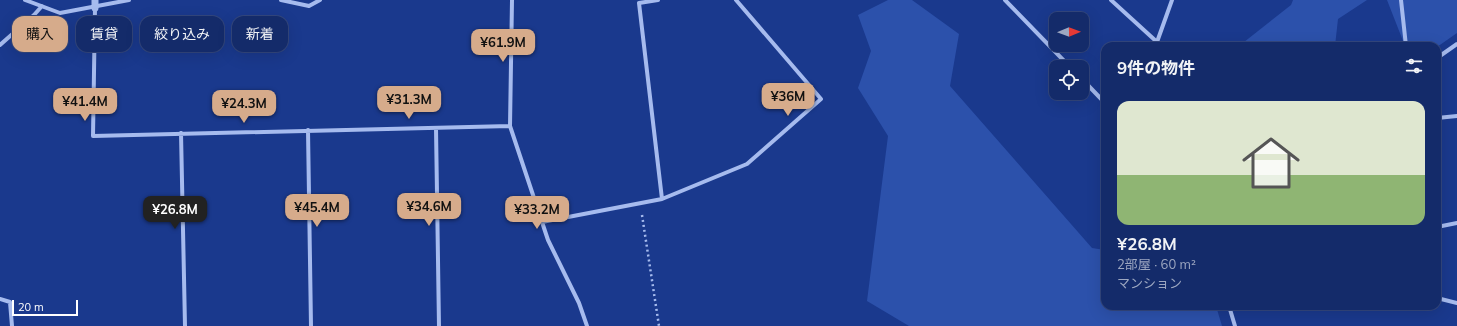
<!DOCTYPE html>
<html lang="ja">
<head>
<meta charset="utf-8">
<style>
  :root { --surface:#142b6a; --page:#213772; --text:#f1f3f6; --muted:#9da7c1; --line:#33477e; --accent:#d6ab8b }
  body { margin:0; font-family:Mulish,"Noto Sans JP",sans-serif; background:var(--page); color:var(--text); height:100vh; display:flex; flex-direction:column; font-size:15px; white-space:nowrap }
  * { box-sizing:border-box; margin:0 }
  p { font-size:13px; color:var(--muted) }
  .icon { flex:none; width:22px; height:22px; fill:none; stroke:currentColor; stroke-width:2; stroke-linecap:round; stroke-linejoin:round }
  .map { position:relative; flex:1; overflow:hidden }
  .details { position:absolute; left:1101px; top:42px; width:340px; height:268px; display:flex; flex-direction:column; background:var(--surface); border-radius:12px; box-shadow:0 4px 16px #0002,0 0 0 1px var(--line) }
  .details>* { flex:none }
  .hud { position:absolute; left:12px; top:16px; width:380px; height:36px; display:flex; gap:8px }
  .needle { width:26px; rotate:89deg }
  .tools { position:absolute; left:1049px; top:12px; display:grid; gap:8px }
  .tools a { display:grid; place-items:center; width:40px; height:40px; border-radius:8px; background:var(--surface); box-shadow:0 4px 16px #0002,0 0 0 1px var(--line); font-size:20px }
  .scale { position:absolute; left:12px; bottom:10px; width:66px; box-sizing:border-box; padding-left:4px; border:2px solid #fff; border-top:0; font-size:11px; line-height:14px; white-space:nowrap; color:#fff; -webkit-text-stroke:3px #1a398d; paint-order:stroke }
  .price { position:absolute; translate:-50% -34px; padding:0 9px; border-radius:8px; background:var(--accent); color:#111; font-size:13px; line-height:26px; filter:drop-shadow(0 1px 2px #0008) }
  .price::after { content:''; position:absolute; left:50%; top:24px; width:12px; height:9px; margin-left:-6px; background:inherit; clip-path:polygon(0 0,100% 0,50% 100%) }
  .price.current { background:#222; color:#fff }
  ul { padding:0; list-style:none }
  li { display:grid; align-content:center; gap:8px; height:212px; padding:0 16px }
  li+li { border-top:1px solid var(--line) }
  li span { display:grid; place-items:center; height:124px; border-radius:12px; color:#555 }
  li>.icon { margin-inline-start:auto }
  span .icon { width:72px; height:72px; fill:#fffc; stroke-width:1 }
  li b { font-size:17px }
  h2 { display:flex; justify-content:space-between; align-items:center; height:48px; padding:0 16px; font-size:17px }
  .tag { padding:0 14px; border-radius:12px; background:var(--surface); box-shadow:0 4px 16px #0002,0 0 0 1px var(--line); font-size:14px; line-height:36px }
  .tag.current { background:var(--accent); color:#111 }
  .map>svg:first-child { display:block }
</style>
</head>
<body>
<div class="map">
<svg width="1457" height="326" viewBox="0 0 1457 326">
  <rect width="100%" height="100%" fill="#1a398d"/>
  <path fill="#2c51ab" d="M888,0H912L959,34L950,86L1092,248L1105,250V306H1216L1222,326H909L867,301L888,136L858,88L871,51L858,15Z
    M1293,0H1367L1338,19L1335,46H1239L1291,5Z
    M1387,0H1457V33L1437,47L1405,46Z"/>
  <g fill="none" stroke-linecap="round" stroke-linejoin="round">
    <path stroke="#a6bbee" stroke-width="2.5" stroke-dasharray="2 3" stroke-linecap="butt" d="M642,215L659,326"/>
    <path stroke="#a6bbee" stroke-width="4" d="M25,0L60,13L129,0
      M281,0L309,6L320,0
      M512,0L510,126L548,240L579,303L587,326
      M658,0L639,3L662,199
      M1005,0L1070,67
      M1111,0L1157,42L1172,0
      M1401,0L1406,46
      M95,8L93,136L510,126
      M1157,42L1165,46
      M0,45L34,15L42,6
      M1437,58L1457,44
      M1082,79L1105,103
      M1437,118L1457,116
      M436,128L439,326
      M308,130L311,326
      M181,133L185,326
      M542,222L662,199L747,164L821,99L736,0
      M1437,227L1457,223
      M1437,298L1457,303
      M0,299L10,302L12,326
      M1229,306L1235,326"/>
    <path stroke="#a6bbee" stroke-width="7" d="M95,0V8"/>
  </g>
</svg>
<div class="tools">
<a><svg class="needle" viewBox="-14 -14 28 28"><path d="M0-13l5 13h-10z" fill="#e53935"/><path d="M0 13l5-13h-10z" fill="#9da7c1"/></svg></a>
<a><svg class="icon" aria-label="locate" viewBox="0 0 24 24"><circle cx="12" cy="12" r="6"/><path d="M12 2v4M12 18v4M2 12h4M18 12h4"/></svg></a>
</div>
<div class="scale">20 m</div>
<b class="price" style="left:503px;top:63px">¥61.9M</b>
<b class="price" style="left:788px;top:117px">¥36M</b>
<b class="price" style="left:409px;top:120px">¥31.3M</b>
<b class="price" style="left:85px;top:122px">¥41.4M</b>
<b class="price" style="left:244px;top:124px">¥24.3M</b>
<b class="price" style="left:429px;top:227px">¥34.6M</b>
<b class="price" style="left:317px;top:228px">¥45.4M</b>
<b class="price current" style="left:175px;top:230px">¥26.8M</b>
<b class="price" style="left:537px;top:230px">¥33.2M</b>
<div class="hud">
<a class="tag current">購入</a>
<a class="tag">賃貸</a>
<a class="tag">絞り込み</a>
<a class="tag">新着</a>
</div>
<section class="details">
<h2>9件の物件<svg class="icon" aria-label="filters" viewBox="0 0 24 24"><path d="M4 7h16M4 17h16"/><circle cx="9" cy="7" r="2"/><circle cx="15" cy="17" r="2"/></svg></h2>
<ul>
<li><span style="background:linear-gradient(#dfe7d0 60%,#8fb573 0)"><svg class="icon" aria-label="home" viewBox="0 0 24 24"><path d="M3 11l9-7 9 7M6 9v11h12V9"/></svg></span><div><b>¥26.8M</b><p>2部屋 · 60 m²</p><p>マンション</p></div></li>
</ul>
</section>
</div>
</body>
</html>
